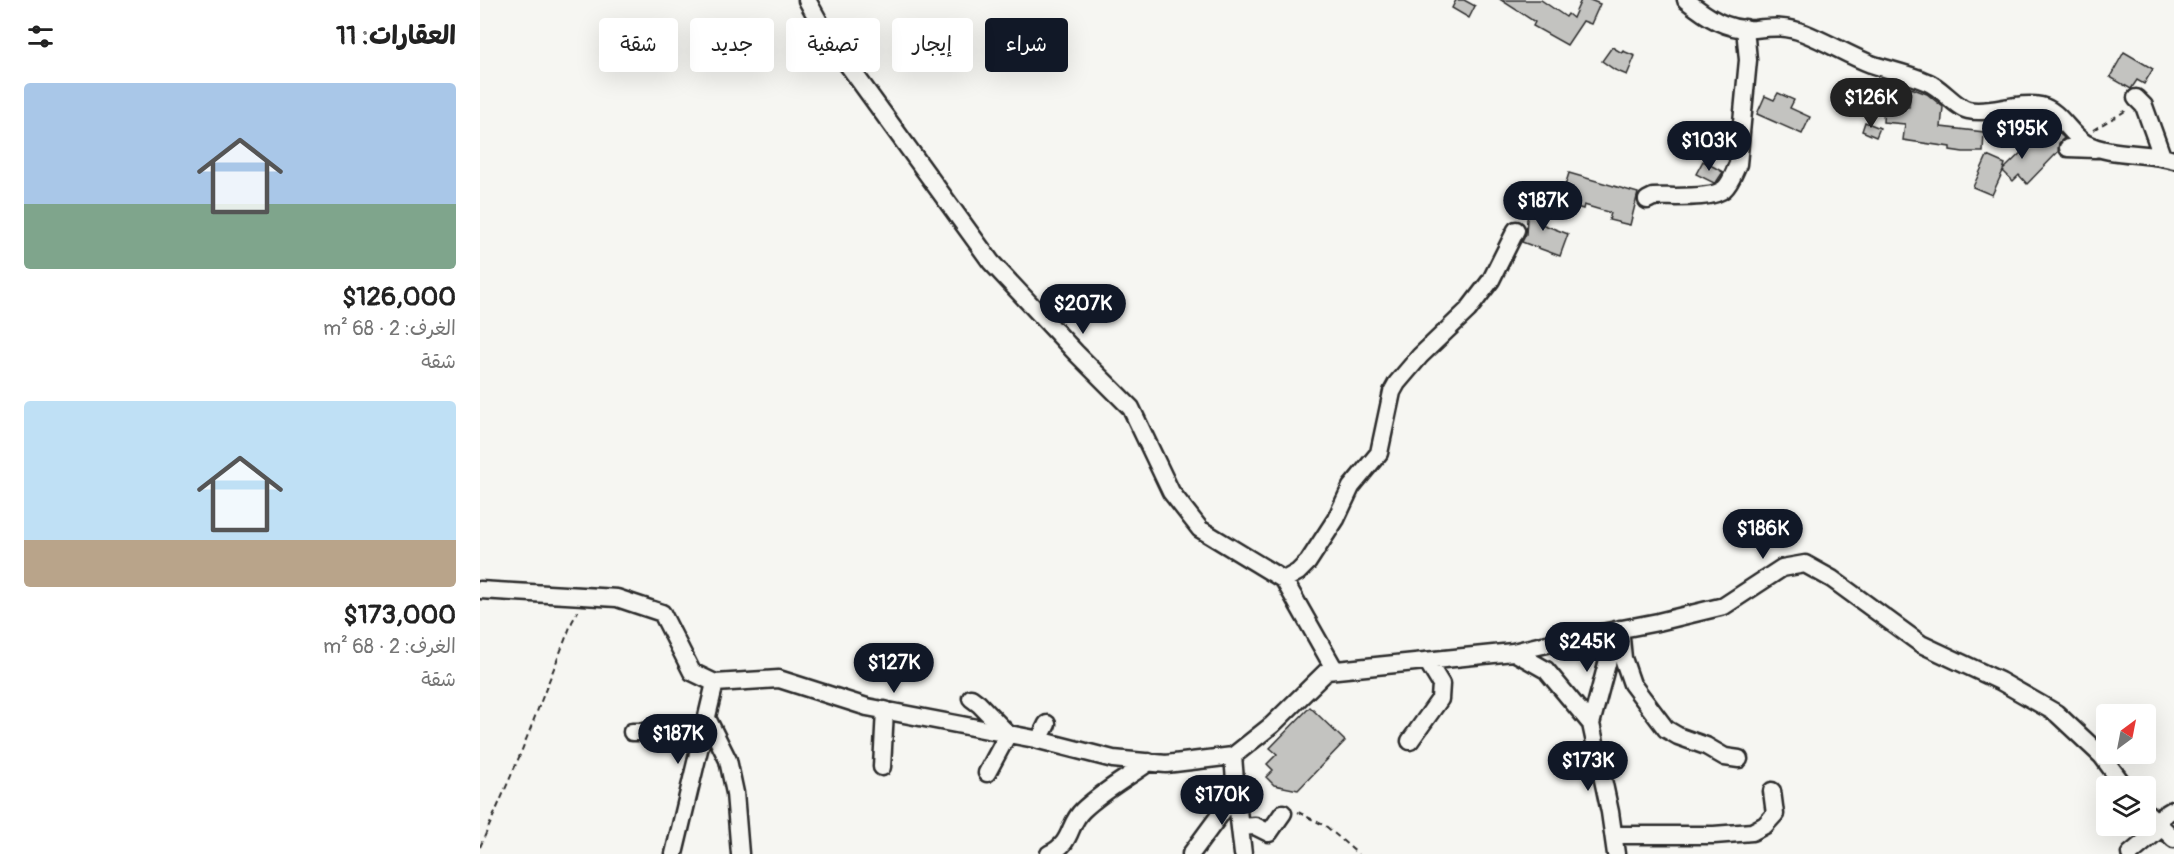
<!DOCTYPE html>
<html lang="ar">
<head>
<meta charset="utf-8">
<style>
  :root { --surface:#fff; --page:#f2f2f2; --text:#222; --muted:#767676; --accent:#111827 }
  body { margin:0; font-family:Pangolin,"Playpen Sans Arabic",sans-serif; background:var(--page); color:var(--text); direction:rtl; height:100vh; display:flex; flex-direction:column; font-size:22px; white-space:nowrap }
  * { box-sizing:border-box; margin:0 }
  p { font-size:20px; color:var(--muted) }
  .icon { flex:none; width:33px; height:33px; fill:none; stroke:currentColor; stroke-width:2; stroke-linecap:round; stroke-linejoin:round }
  .map { position:relative; flex:1; overflow:hidden; direction:ltr }
  .sheet { display:flex; flex-direction:column; background:var(--surface); width:480px }
  .sheet>* { flex:none }
  .guide { position:absolute; left:18px; top:18px; width:570px; height:54px; direction:rtl; display:flex; gap:12px }
  .needle { width:39px; rotate:32deg }
  .tools { position:absolute; left:1616px; top:704px; display:grid; gap:12px }
  .tools a { display:grid; place-items:center; width:60px; height:60px; border-radius:6px; background:var(--surface); box-shadow:0 6px 24px #0002; font-size:30px }
  .price { position:absolute; translate:-50% -51px; padding:0 14px; border-radius:21px; background:var(--accent); color:#fff; font-size:20px; line-height:39px; filter:drop-shadow(0 2px 3px #0008) }
  .price::after { content:''; position:absolute; left:50%; top:36px; width:18px; height:14px; margin-left:-9px; background:inherit; clip-path:polygon(0 0,100% 0,50% 100%) }
  .price.on { background:#222; color:#fff }
  ul { padding:0; list-style:none }
  li { display:grid; align-content:center; gap:12px; height:318px; padding:0 24px }
  li span { display:grid; place-items:center; height:186px; border-radius:6px; color:#555 }
  li>.icon { margin-inline-start:auto }
  span .icon { width:108px; height:108px; fill:#fffc; stroke-width:1 }
  li b { font-size:26px }
  h2 { display:flex; justify-content:space-between; align-items:center; height:72px; padding:0 24px; font-size:26px }
  .tag { padding:0 21px; border-radius:6px; background:var(--surface); box-shadow:0 6px 24px #0002; font-size:21px; line-height:54px }
  .tag.on { background:var(--accent); color:#fff }
  main { display:flex; flex:1; min-height:0 }
  .map>svg:first-child { display:block }
</style>
</head>
<body>
<main>
<div class="map">
<svg width="1694" height="854" viewBox="0 0 1694 854">
  <rect width="100%" height="100%" fill="#f6f6f2"/>
  <filter id="ink" filterUnits="userSpaceOnUse"><feTurbulence type="fractalNoise" baseFrequency=".0167" numOctaves="2"/><feDisplacementMap in="SourceGraphic" scale="12" xChannelSelector="R" yChannelSelector="G"/><feConvolveMatrix kernelMatrix="1 2 1 2 8 2 1 2 1" color-interpolation-filters="sRGB"/></filter>
  <g filter="url(#ink)">
    <path fill="#c3c3c0" stroke="#2b2b2b" stroke-width="1.5" d="M976,0H984L995,6L989,18L972,8Z
      M1021,0H1061L1086,17L1088,14L1093,18L1101,0H1110L1120,4L1111,24L1103,21L1087,45L1053,26L1055,22Z
      M1132,47L1142,53L1143,51L1155,56L1147,75L1135,70L1122,61Z
      M1644,52L1673,69L1664,84L1657,80L1651,89L1630,77Z
      M1431,88L1447,94L1463,107L1461,127L1504,132L1503,152H1483L1470,150V147L1423,140L1425,124L1403,122L1404,105L1429,107Z
      M1298,93L1314,100L1310,108L1330,117L1322,134L1277,114L1285,96L1294,100Z
      M1565,119L1584,138L1579,143L1578,152L1547,184L1539,175L1533,181L1523,171L1512,195L1493,187L1507,156L1525,164L1523,170L1553,141L1548,136Z
      M1385,122L1400,128L1396,137L1382,131Z
      M1223,161L1243,172L1237,181L1234,183L1216,174Z
      M1089,173L1158,193L1150,225L1129,220L1131,213L1104,205L1103,209L1080,202Z
      M1058,198L1068,202L1059,223L1088,234L1080,256L1042,242L1046,234L1047,219Z
      M830,707L865,741L818,790L794,785L786,777L793,770L787,764L797,754L790,748Z"/>
    <g fill="none" stroke-linecap="round" stroke-linejoin="round">
      <defs>
        <path id="minor" d="M327,0L347,36L511,262L596,353L651,408L691,492L720,529L804,580L855,670
          M1206,0C1227,17 1247,31 1275,29C1294,27 1306,26 1324,33C1347,42 1368,55 1391,64C1409,70 1429,74 1447,82C1461,87 1475,107 1488,110C1510,115 1537,101 1561,106C1579,110 1589,133 1605,143C1632,157 1666,151 1694,160
          M1656,98L1664,106L1682,156
          M1588,148L1615,149
          M1167,200L1173,197C1191,196 1232,200 1244,189C1251,183 1254,172 1258,164L1268,60L1265,28
          M804,580L818,572L828,562L856,519L871,487L899,453L912,392L917,383L940,356L988,310L1011,280L1036,230
          M0,590L137,598L182,613L212,672L235,683L299,679L387,707L555,739L633,759L686,764L753,756L792,725L847,671L1033,652L1080,641L1178,622L1244,606L1302,568L1325,564L1352,579L1441,644L1520,681L1576,713L1622,756L1644,786
          M1140,629L1143,658L1152,684L1186,729L1198,736L1226,746L1245,757L1259,759
          M1034,652L1066,670L1111,724L1130,812L1136,854
          M491,698L499,704L528,734L507,773
          M227,718L248,760L255,793L260,854
          M1111,724L1136,630
          M152,732H223
          M559,740L567,724
          M930,741L960,699L961,684L947,661
          M402,767L405,710
          M756,793L763,854
          M1665,811L1694,839
          M1674,821L1694,809
          M760,827L775,826L789,833L803,813
          M1134,835H1234L1272,832L1285,825L1295,814L1292,791
          M194,854L235,683
          M569,854C594,842 587,825 603,810C623,791 647,778 669,762
          M711,854L756,793L753,756
          M1650,854L1681,828"/>
      </defs>
      <use href="#minor" stroke="#2b2b2b" stroke-width="21"/>
      <path stroke="#2b2b2b" stroke-width="2" stroke-dasharray="6 4.5" stroke-linecap="butt" d="M1613,130L1647,110
        M818,812L847,827L878,854
        M0,847L40,755L92,622L98,611"/>
      <use href="#minor" stroke="#f6f6f2" stroke-width="16"/>
    </g>
  </g>
</svg>
<div class="tools">
<a><svg class="needle" viewBox="-14 -14 28 28"><path d="M0-13l5 13h-10z" fill="#e53935"/><path d="M0 13l5-13h-10z" fill="#767676"/></svg></a>
<a><svg class="icon" aria-label="layers" viewBox="0 0 24 24"><path d="M12 4l9 5-9 5-9-5zM3 14l9 5 9-5"/></svg></a>
</div>
<b class="price on" style="left:1391px;top:129px">$126K</b>
<b class="price" style="left:1542px;top:160px">$195K</b>
<b class="price" style="left:1229px;top:172px">$103K</b>
<b class="price" style="left:1063px;top:232px">$187K</b>
<b class="price" style="left:603px;top:335px">$207K</b>
<b class="price" style="left:1283px;top:560px">$186K</b>
<b class="price" style="left:1107px;top:673px">$245K</b>
<b class="price" style="left:414px;top:694px">$127K</b>
<b class="price" style="left:198px;top:765px">$187K</b>
<b class="price" style="left:1108px;top:792px">$173K</b>
<b class="price" style="left:742px;top:826px">$170K</b>
<div class="guide">
<a class="tag on">شراء</a>
<a class="tag">إيجار</a>
<a class="tag">تصفية</a>
<a class="tag">جديد</a>
<a class="tag">شقة</a>
</div>
</div>
<section class="sheet">
<h2>العقارات: 11<svg class="icon" aria-label="filters" viewBox="0 0 24 24"><path d="M4 7h16M4 17h16"/><circle cx="9" cy="7" r="2"/><circle cx="15" cy="17" r="2"/></svg></h2>
<ul>
<li><span style="background:linear-gradient(#a9c7e8 65%,#7fa58c 0)"><svg class="icon" aria-label="home" viewBox="0 0 24 24"><path d="M3 11l9-7 9 7M6 9v11h12V9"/></svg></span><div><b>$126,000</b><p>الغرف: 2 · 68 m²</p><p>شقة</p></div></li>
<li><span style="background:linear-gradient(#bfe0f5 75%,#b9a48a 0)"><svg class="icon" aria-label="home" viewBox="0 0 24 24"><path d="M3 11l9-7 9 7M6 9v11h12V9"/></svg></span><div><b>$173,000</b><p>الغرف: 2 · 68 m²</p><p>شقة</p></div></li>
</ul>
</section>
</main>
</body>
</html>
